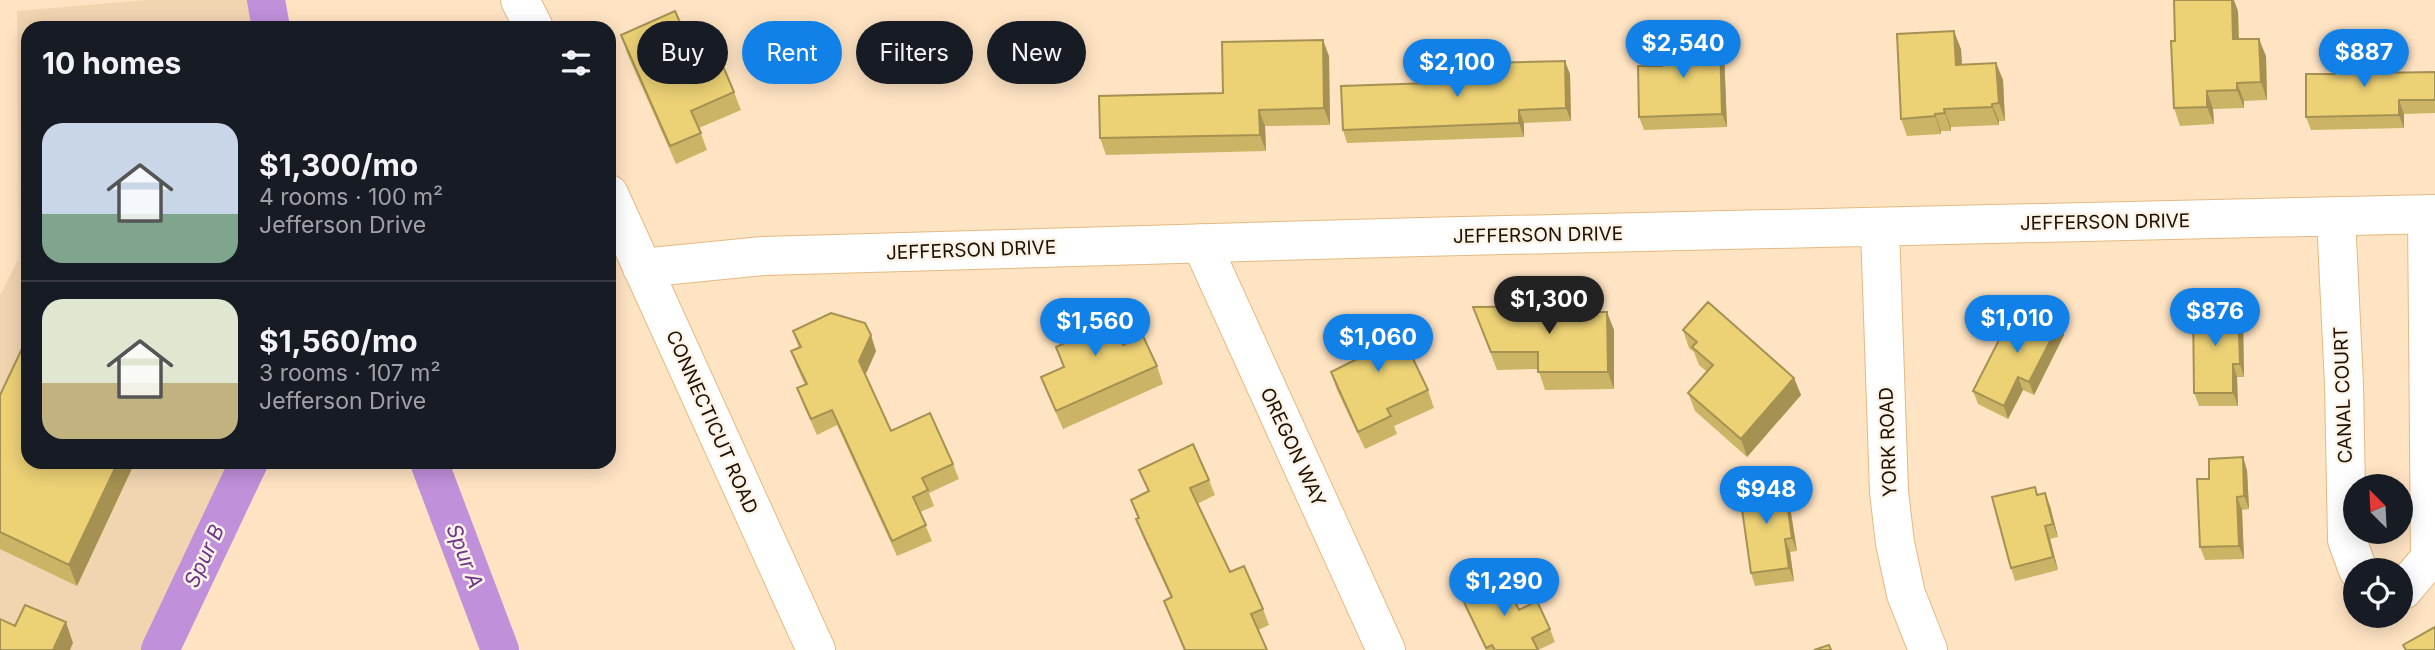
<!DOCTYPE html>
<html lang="en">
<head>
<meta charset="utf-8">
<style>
  :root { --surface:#171b24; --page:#20242c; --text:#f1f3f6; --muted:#9ea1a6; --line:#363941; --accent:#1180e7 }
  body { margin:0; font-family:Inter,sans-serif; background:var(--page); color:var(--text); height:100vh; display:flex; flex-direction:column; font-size:26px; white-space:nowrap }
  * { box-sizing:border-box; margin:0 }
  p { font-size:23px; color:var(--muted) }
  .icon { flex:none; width:38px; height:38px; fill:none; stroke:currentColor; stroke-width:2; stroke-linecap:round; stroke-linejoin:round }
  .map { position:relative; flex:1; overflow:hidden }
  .panel { position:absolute; left:21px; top:21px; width:595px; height:448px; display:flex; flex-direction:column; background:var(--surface); border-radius:21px; box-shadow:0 4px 18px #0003 }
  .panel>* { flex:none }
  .hud { position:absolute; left:637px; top:21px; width:665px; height:63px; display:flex; gap:14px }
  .needle { width:46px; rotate:336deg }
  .tools { position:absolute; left:2343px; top:474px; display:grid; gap:14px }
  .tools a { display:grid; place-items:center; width:70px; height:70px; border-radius:50%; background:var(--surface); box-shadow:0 4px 18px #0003; font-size:35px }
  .price { position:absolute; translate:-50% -60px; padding:0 16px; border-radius:24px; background:var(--accent); color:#fff; font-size:23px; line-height:46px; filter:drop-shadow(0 2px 4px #0008) }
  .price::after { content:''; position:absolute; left:50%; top:42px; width:21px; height:16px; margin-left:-10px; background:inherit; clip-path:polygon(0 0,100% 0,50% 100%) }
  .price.selected { background:#222; color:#fff }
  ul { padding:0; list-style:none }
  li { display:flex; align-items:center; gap:21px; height:175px; padding:0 21px }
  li+li { border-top:2px solid var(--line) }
  li span { display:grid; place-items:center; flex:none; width:196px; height:140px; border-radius:21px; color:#555 }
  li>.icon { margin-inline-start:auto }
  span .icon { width:84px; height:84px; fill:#fffc; stroke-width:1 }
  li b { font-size:30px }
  h2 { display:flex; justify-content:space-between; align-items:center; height:84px; padding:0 21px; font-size:30px }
  .tag { padding:0 24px; border-radius:32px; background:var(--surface); box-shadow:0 4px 18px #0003; font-size:24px; line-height:63px }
  .tag.selected { background:var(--accent); color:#fff }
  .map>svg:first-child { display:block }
</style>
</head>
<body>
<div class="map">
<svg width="2435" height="650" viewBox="0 0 2435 650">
  <rect width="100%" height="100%" fill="#ffe4c3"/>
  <path fill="#f1d5b1" d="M146,0H281L290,28H28V462H264L171,650H0V295L19,258L17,11Z"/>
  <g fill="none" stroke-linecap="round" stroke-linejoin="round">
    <path stroke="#c090da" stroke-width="38" d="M266,0L271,28
      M429,462L500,650
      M160,650L249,462"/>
    <defs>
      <path id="minor" d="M520,0L534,28
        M609,194L816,650
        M2336,217L2344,385L2347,540L2358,570
        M1880,228L1889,492L1895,543L1906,594L1928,650
        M1201,243L1386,650
        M642,268L763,256L1421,237L2435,214
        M2401,590H2403L2430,558L2427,214"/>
    </defs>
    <use href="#minor" stroke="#e4b981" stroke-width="40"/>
    <use href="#minor" stroke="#fff" stroke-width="38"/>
  </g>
  <path fill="#cbb465" d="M2238,11L2239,39L2266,56L2267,100L2244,101V108L2213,109L2214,124L2180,126L2174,108L2175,41Z
    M621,35L694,54L734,92L741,110L699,128L707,150L676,164L627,53Z
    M1720,38L1724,52L1727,127L1644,130L1639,117L1662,66Z
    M1961,49L1962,65L1996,63L2003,80L2005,121H1999V125L1951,127V131H1941V134L1907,136L1901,119Z
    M1329,56L1330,125L1265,126L1266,151L1106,155L1100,138L1223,93Z
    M2373,66L2374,73L2435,72V113L2404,114V128L2311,130L2306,117L2335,74Z
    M1570,74L1571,121L1524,123V137L1347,143L1343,130Z
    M1576,306L1579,312L1614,330V389L1545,390L1538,369L1497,370L1473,307Z
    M1065,318L1123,345L1157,366L1163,384L1063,429L1048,395L1041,377L1063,367L1056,347L1073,339Z
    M2243,319L2244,377H2237L2238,406H2199L2194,393Z
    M2060,322L2064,335L2034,395L2023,390L2008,419L1978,404L1973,391Z
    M1683,330L1794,378L1801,395L1747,457L1695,411L1688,393L1707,372L1699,365L1694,352L1689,348Z
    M793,331L876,351L865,375L891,431L953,464L959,479L929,493L934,506L920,512L932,541L897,556L837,425L817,435L803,404L797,388L805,385L797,367L791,351L799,348Z
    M1346,337L1428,390L1434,408L1394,426L1397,434L1365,449L1337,390L1331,372L1355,360Z
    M0,395L135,462L77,586L0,549Z
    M1139,470L1209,480L1215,495L1197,504L1230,572L1263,609L1269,625L1258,630L1267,650H1184L1164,601L1171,598L1142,535L1136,519H1138L1131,500L1148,491Z
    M2247,470L2249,509L2242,510L2244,559L2205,560L2200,547L2209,479Z
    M1788,494L1797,551L1790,552L1794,581L1755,586L1751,573Z
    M2038,495L2050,506L2058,537L2050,539L2058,570L2015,581L2011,568Z
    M1461,596L1519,610L1550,629L1555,642L1538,650H1486L1466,609Z"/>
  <path fill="#a59252" d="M2232,0H2234L2238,11L2239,57L2233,39Z
    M1954,31L1961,49L1963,83L1956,65Z
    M1720,38L1724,52L1727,127L1722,114Z
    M2259,39L2266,56L2267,100L2261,82Z
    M1323,40L1329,56L1330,125L1324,108Z
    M2369,52L2373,66L2374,86L2369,73Z
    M1565,61L1570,74L1571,121L1566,108Z
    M1996,63L2003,80L2005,121L1999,103Z
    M2237,83L2244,101V108L2237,90Z
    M2207,91L2213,109L2214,124L2207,107Z
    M2399,100L2404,114V128L2399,115Z
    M1992,104L1999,121V125L1992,107Z
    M1944,109L1951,127V131L1945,113Z
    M1259,110L1265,126L1266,151L1260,135Z
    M1519,110L1524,123V137L1519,123Z
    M1935,114L1941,131V134L1935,116Z
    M2238,306L2243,319L2244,377L2240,364Z
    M1607,312L1614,330V389L1608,372Z
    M2060,322L2064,335L2034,395L2029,382Z
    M871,335L876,351L865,376L859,361Z
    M2233,364L2237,377L2238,406L2233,393Z
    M2018,377L2023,390L2008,419L2004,406Z
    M1794,378L1801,395L1747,457L1741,439Z
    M2243,457L2247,470L2249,509L2244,496Z
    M118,462H135L77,586L69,565Z
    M1784,481L1788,494L1797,551L1792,538Z
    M2045,493L2050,506L2058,537L2053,524Z
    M2237,497L2242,510L2244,559L2239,546Z
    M2045,526L2050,539L2058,570L2053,557Z
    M1785,539L1790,552L1794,581L1789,568Z
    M66,622L73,643L70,650H53Z"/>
  <path fill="#ecd175" stroke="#a59252" stroke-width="2" d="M2174,0H2232L2233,39H2259L2261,82L2237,83V90L2207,91V107L2174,108L2171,41H2175Z
    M675,11L694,54L714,45L734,92L691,111L701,133L670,146L621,35Z
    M1954,31L1956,65L1996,63L1999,103L1992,104V107L1944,109L1945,113L1935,114V116L1901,119L1897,34Z
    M1720,38L1722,114L1639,117L1638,66H1662L1661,40Z
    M1323,40L1324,108L1259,110L1260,135L1100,138L1099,96L1223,93L1222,42Z
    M2369,52V73L2435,72V100H2399V115L2306,117V74H2335V53Z
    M1565,61L1566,108L1519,110V123L1343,130L1341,86L1491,81L1490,63Z
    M1104,301L1123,345L1143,336L1157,366L1056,411L1041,377L1064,367L1056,347L1074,339L1065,318Z
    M1708,302L1794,378L1741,439L1688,393L1713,365L1692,347L1697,342L1683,330Z
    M2025,305L2060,322L2029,382L2018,377L2004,406L1973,391L2001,336L2007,339Z
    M1576,306L1577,312H1607L1608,372H1538V352H1491L1473,307Z
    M2238,306L2240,364H2233V393H2194L2193,307Z
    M831,313L865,323L871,335L859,361L891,431L930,413L953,464L922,478L928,490L913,497L926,525L892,541L832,410L811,419L797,388L807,384L791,351L801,347L793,331Z
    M1392,315L1428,390L1387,409L1391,416L1358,432L1331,372L1357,359L1346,337Z
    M28,336V462H118L69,565L0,532V395Z
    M1193,444L1209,480L1190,488L1230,572L1244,566L1263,609L1251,614L1267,650H1185L1164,601L1172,597L1136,519L1139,518L1131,500L1149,491L1139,470Z
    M2243,457L2244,496L2237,497L2239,546L2200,547L2197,479H2209V459Z
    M1784,481L1792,538L1785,539L1789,568L1751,573L1739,488Z
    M2035,487L2037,495L2045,493L2053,524L2045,526L2053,557L2011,568L1992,497Z
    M1503,577L1519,610L1537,601L1550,629L1532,638L1538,650H1495L1492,645L1486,648L1461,596Z
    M25,605L66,622L53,650H0V619L15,626Z
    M2435,627V650H2406L2403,645Z
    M1829,645L1831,650H1814Z"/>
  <g text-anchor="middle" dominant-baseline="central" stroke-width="5" stroke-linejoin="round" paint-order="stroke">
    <g font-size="19" fill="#201100" stroke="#fdf4e9">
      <text transform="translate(2105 222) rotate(-1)">JEFFERSON DRIVE</text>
      <text transform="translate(1538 235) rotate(-1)">JEFFERSON DRIVE</text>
      <text transform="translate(971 250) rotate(-2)">JEFFERSON DRIVE</text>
      <text transform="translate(2343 395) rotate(-92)">CANAL COURT</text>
      <text transform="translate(712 422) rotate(66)">CONNECTICUT ROAD</text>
      <text transform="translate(1888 442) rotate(-92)">YORK ROAD</text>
      <text transform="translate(1293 447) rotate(65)">OREGON WAY</text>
    </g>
    <g font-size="21" font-style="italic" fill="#6f338b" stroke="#fdf4e9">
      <text transform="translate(204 556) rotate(-65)">Spur B</text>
      <text transform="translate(465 556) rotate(69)">Spur A</text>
    </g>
  </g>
</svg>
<div class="tools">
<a><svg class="needle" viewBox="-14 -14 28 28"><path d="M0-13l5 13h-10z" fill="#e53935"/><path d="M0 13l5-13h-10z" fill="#9ea1a6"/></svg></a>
<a><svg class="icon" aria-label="locate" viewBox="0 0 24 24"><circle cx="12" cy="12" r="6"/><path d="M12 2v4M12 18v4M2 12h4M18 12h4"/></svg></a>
</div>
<b class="price" style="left:1683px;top:80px">$2,540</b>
<b class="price" style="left:2364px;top:89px">$887</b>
<b class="price" style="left:1457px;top:99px">$2,100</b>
<b class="price selected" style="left:1549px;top:336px">$1,300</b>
<b class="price" style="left:2215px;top:348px">$876</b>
<b class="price" style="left:2017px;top:355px">$1,010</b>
<b class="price" style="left:1095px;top:358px">$1,560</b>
<b class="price" style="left:1378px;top:374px">$1,060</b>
<b class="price" style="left:1766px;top:526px">$948</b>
<b class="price" style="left:1504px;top:618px">$1,290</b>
<div class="hud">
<a class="tag">Buy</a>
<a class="tag selected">Rent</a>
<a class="tag">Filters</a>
<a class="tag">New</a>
</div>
<section class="panel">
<h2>10 homes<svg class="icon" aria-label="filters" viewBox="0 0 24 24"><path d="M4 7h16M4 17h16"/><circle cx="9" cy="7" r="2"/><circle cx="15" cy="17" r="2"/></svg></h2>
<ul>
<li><span style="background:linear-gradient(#c9d6e8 65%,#7fa58c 0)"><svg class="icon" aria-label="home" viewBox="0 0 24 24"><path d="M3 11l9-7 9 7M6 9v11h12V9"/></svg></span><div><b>$1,300/mo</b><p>4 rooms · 100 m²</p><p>Jefferson Drive</p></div></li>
<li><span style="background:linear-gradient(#dfe7d0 60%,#c2b280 0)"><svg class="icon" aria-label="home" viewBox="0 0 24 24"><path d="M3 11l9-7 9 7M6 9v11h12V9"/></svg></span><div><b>$1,560/mo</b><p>3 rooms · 107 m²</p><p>Jefferson Drive</p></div></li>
</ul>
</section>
</div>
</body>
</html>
